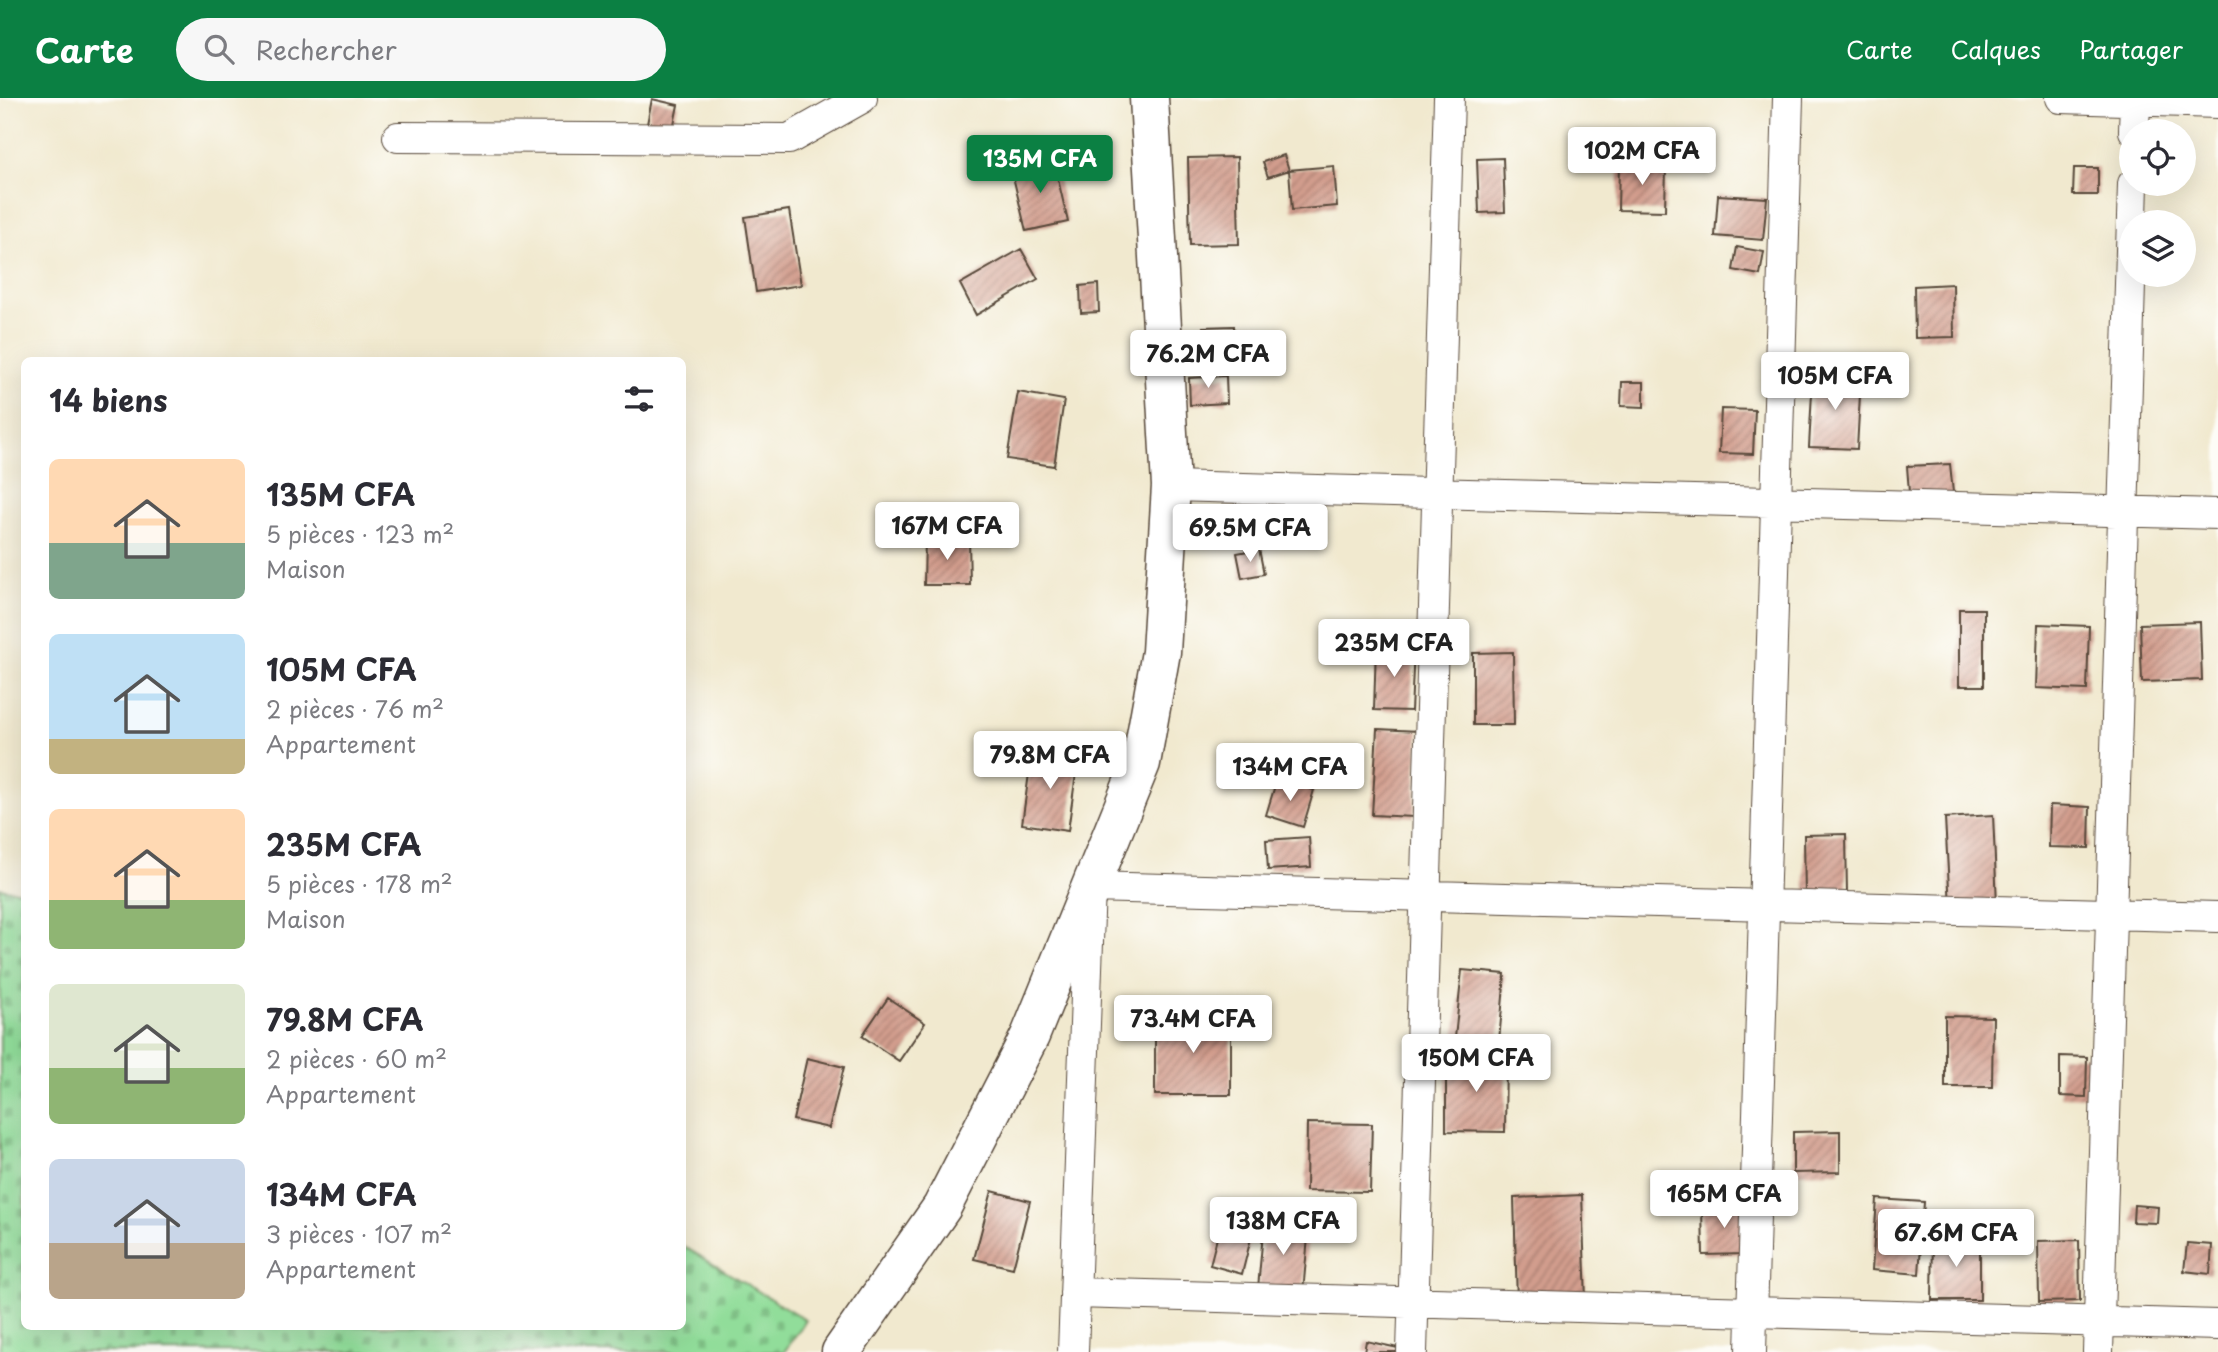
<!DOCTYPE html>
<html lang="fr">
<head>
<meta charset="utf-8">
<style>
  :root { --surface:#fff; --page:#f7f7f7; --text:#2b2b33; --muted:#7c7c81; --accent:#0b8043 }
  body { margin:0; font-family:"Playpen Sans",sans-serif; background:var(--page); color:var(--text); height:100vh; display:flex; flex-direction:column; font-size:26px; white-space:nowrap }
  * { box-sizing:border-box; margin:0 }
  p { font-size:23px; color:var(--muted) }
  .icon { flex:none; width:38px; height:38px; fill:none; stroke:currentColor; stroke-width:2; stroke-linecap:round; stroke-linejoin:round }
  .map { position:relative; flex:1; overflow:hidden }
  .panel { position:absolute; left:21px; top:259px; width:665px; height:973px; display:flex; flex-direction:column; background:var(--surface); border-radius:10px; box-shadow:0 7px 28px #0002 }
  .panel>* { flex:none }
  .tools { position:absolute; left:2119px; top:21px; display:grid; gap:14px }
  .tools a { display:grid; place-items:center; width:77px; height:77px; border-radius:50%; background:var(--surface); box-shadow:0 7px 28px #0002; font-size:35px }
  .price { position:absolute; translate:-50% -60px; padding:0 16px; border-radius:7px; background:#fff; color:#222; font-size:23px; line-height:46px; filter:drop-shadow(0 2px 4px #0008) }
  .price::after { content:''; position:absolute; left:50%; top:42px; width:21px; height:16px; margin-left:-10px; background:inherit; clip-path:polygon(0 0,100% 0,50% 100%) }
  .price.active { background:var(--accent); color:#fff }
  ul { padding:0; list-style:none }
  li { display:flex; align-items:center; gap:21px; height:175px; padding:0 28px }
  li span { display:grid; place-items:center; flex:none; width:196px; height:140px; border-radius:10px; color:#555 }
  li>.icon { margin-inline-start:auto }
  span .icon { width:84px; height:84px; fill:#fffc; stroke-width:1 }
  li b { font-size:30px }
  h2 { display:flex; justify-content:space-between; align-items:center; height:84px; padding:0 28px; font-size:30px }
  header { display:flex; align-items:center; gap:42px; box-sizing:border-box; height:98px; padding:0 35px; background:var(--accent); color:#fff }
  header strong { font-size:33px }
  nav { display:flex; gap:38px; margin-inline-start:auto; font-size:24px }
  .search { width:490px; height:63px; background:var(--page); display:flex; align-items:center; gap:18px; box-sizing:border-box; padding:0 24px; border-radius:38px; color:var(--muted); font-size:26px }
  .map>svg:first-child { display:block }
</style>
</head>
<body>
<header>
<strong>Carte</strong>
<div class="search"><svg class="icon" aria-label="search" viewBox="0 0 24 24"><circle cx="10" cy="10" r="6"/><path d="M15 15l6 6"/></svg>Rechercher</div>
<nav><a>Carte</a><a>Calques</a><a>Partager</a></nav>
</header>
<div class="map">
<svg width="2218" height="1254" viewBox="0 0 2218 1254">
  <defs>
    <pattern id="cemetery-stones" width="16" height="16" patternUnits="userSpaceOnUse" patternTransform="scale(1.75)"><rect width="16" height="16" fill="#91dd9a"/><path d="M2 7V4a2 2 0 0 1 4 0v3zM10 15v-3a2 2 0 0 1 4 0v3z" fill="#7ebe84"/></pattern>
    <pattern id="building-hatch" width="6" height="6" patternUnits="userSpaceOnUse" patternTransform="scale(1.75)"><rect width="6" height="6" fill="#d29d8d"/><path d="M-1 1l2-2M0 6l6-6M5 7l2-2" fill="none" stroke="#ac8073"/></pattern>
  </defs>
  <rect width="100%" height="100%" fill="#fdfcf7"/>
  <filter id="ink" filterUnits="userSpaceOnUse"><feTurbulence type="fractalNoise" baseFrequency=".0143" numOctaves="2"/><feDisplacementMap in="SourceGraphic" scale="14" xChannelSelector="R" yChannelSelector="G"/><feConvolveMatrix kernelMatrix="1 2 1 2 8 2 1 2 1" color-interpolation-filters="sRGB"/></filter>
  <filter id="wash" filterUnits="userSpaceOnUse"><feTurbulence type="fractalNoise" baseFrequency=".00686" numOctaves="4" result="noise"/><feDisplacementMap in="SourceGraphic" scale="28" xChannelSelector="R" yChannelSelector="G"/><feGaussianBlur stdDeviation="1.57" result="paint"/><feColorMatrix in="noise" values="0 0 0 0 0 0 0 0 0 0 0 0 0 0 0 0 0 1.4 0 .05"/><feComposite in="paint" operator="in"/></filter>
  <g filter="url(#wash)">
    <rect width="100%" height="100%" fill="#f1e9cf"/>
    <path fill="url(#cemetery-stones)" stroke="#66845c" stroke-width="2" d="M0,790L24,794V1228H682L683,1148L806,1222L784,1254H0Z"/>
    <g id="blocks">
      <path fill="url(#building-hatch)" d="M652,1L678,7L673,31L647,26Z
        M1284,57L1289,72L1268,79L1263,64Z
        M1237,59L1239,146L1190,147L1188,60Z
        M1053,60L1068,124L1026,133L1011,70Z
        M1503,60L1505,114L1479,115L1477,61Z
        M1619,66H1666L1665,113L1618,112Z
        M1334,68L1337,108L1292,112L1289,72Z
        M2074,70H2098V97H2073Z
        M1718,97L1767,100L1763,142L1715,138Z
        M789,112L801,187L756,194L745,119Z
        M1737,149L1764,154L1760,177L1733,172Z
        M1021,151L1038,181L976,217L960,186Z
        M1098,186L1099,214L1081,215L1080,188Z
        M1953,186L1954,239L1915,240L1914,188Z
        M1234,228L1235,256L1205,258L1203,229Z
        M1813,276L1861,278L1857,351L1809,349Z
        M1226,278L1227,305L1190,307L1189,280Z
        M1622,284H1644V309L1621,308Z
        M1018,294L1064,302L1054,368L1007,361Z
        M1721,311L1755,312L1753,356L1719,355Z
        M1950,366L1954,404L1910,407L1907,368Z
        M925,441H969L970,487H924Z
        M1259,451L1264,476L1242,480L1237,455Z
        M1959,511H1984V588H1959Z
        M2200,524L2202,582L2142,584L2140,526Z
        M2038,526L2089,528L2087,592L2036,590Z
        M1376,548L1414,550L1411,613L1374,612Z
        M1513,554L1514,627H1473V555Z
        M1377,631L1419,633L1414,719L1372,717Z
        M1032,654L1078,661L1068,733L1022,726Z
        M1277,681L1314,692L1303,729L1266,717Z
        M2050,707L2090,709L2089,750L2049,749Z
        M1993,717L1997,806L1950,808L1945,720Z
        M1846,736L1847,796L1805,798L1804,737Z
        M1309,739L1311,769L1268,772L1266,742Z
        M1462,872L1505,876L1499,943L1455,940Z
        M888,900L925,925L899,963L862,938Z
        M1231,916V997H1155V917Z
        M1945,918L1993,919L1992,989H1945Z
        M2060,958L2087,959L2086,999L2060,998Z
        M1446,959H1506L1505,1034L1446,1033Z
        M807,960L844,969L829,1030L793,1022Z
        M1307,1025L1372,1026L1370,1094L1306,1093Z
        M1840,1033V1074L1793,1075V1034Z
        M992,1093L1030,1103L1013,1170L974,1161Z
        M1582,1097L1586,1202L1517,1204L1514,1100Z
        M1877,1101L1924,1104L1919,1176L1872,1172Z
        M1744,1106L1745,1156L1703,1157L1702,1107Z
        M2134,1107L2158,1109L2157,1125L2133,1124Z
        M1221,1124L1253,1132L1242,1176L1210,1167Z
        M1264,1124L1309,1128L1303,1194L1258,1190Z
        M1933,1139H1980V1202H1932Z
        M2079,1142L2080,1203L2039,1204L2038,1143Z
        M2187,1145L2212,1147L2210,1176L2184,1173Z
        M1366,1243L1398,1250L1397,1254H1364Z"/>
    </g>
  </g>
  <g filter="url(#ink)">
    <use href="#blocks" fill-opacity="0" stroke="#564739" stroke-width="2"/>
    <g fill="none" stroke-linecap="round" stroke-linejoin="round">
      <defs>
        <path id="minor" d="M2061,0L2218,5
          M2134,33L2135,2
          M398,39L789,41L862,0
          M1171,388L2218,416
          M1075,1195L2218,1227
          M1073,1254L1090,789L2218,819
          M1412,1254L1449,0
          M1751,1254L1788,0
          M2098,1254L2133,86"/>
        <path id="tertiary" d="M841,1254L942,1109L1030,938L1141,665L1161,554L1171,388L1149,0"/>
      </defs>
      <use href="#minor" stroke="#564739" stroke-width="32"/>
      <use href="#tertiary" stroke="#564739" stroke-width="41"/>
      <use href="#minor" stroke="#fff" stroke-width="30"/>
      <use href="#tertiary" stroke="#fff" stroke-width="38"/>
    </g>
  </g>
</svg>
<div class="tools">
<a><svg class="icon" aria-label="locate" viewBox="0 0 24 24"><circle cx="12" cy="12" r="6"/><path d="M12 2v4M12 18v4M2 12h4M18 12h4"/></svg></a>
<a><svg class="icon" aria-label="layers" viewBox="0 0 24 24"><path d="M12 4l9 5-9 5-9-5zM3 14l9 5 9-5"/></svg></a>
</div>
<b class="price" style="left:1642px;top:89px">102M CFA</b>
<b class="price active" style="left:1040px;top:97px">135M CFA</b>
<b class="price" style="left:1208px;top:292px">76.2M CFA</b>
<b class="price" style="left:1835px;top:314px">105M CFA</b>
<b class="price" style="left:947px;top:464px">167M CFA</b>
<b class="price" style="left:1250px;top:466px">69.5M CFA</b>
<b class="price" style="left:1394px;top:581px">235M CFA</b>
<b class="price" style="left:1050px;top:693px">79.8M CFA</b>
<b class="price" style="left:1290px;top:705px">134M CFA</b>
<b class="price" style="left:1193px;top:957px">73.4M CFA</b>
<b class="price" style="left:1476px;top:996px">150M CFA</b>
<b class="price" style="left:1724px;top:1132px">165M CFA</b>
<b class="price" style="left:1283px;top:1159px">138M CFA</b>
<b class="price" style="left:1956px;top:1171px">67.6M CFA</b>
<section class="panel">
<h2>14 biens<svg class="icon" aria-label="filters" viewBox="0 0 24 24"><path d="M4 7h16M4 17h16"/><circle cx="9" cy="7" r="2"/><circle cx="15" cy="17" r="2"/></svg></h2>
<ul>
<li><span style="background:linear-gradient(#ffd9b3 60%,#7fa58c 0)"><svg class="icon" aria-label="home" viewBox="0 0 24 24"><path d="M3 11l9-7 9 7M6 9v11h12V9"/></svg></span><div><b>135M CFA</b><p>5 pièces · 123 m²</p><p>Maison</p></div></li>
<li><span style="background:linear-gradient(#bfe0f5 75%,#c2b280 0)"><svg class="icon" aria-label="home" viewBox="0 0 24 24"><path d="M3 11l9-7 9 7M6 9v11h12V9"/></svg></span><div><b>105M CFA</b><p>2 pièces · 76 m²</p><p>Appartement</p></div></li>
<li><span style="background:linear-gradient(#ffd9b3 65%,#8fb573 0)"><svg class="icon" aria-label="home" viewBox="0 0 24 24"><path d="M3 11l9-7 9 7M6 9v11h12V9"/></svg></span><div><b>235M CFA</b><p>5 pièces · 178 m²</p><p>Maison</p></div></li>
<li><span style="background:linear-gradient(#dfe7d0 60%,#8fb573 0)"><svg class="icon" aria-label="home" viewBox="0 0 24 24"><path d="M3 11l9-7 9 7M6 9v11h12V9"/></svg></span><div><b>79.8M CFA</b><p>2 pièces · 60 m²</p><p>Appartement</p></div></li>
<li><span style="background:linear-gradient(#c9d6e8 60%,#b9a48a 0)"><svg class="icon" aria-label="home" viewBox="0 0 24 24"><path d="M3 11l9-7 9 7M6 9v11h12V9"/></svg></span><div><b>134M CFA</b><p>3 pièces · 107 m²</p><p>Appartement</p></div></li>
</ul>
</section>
</div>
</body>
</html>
